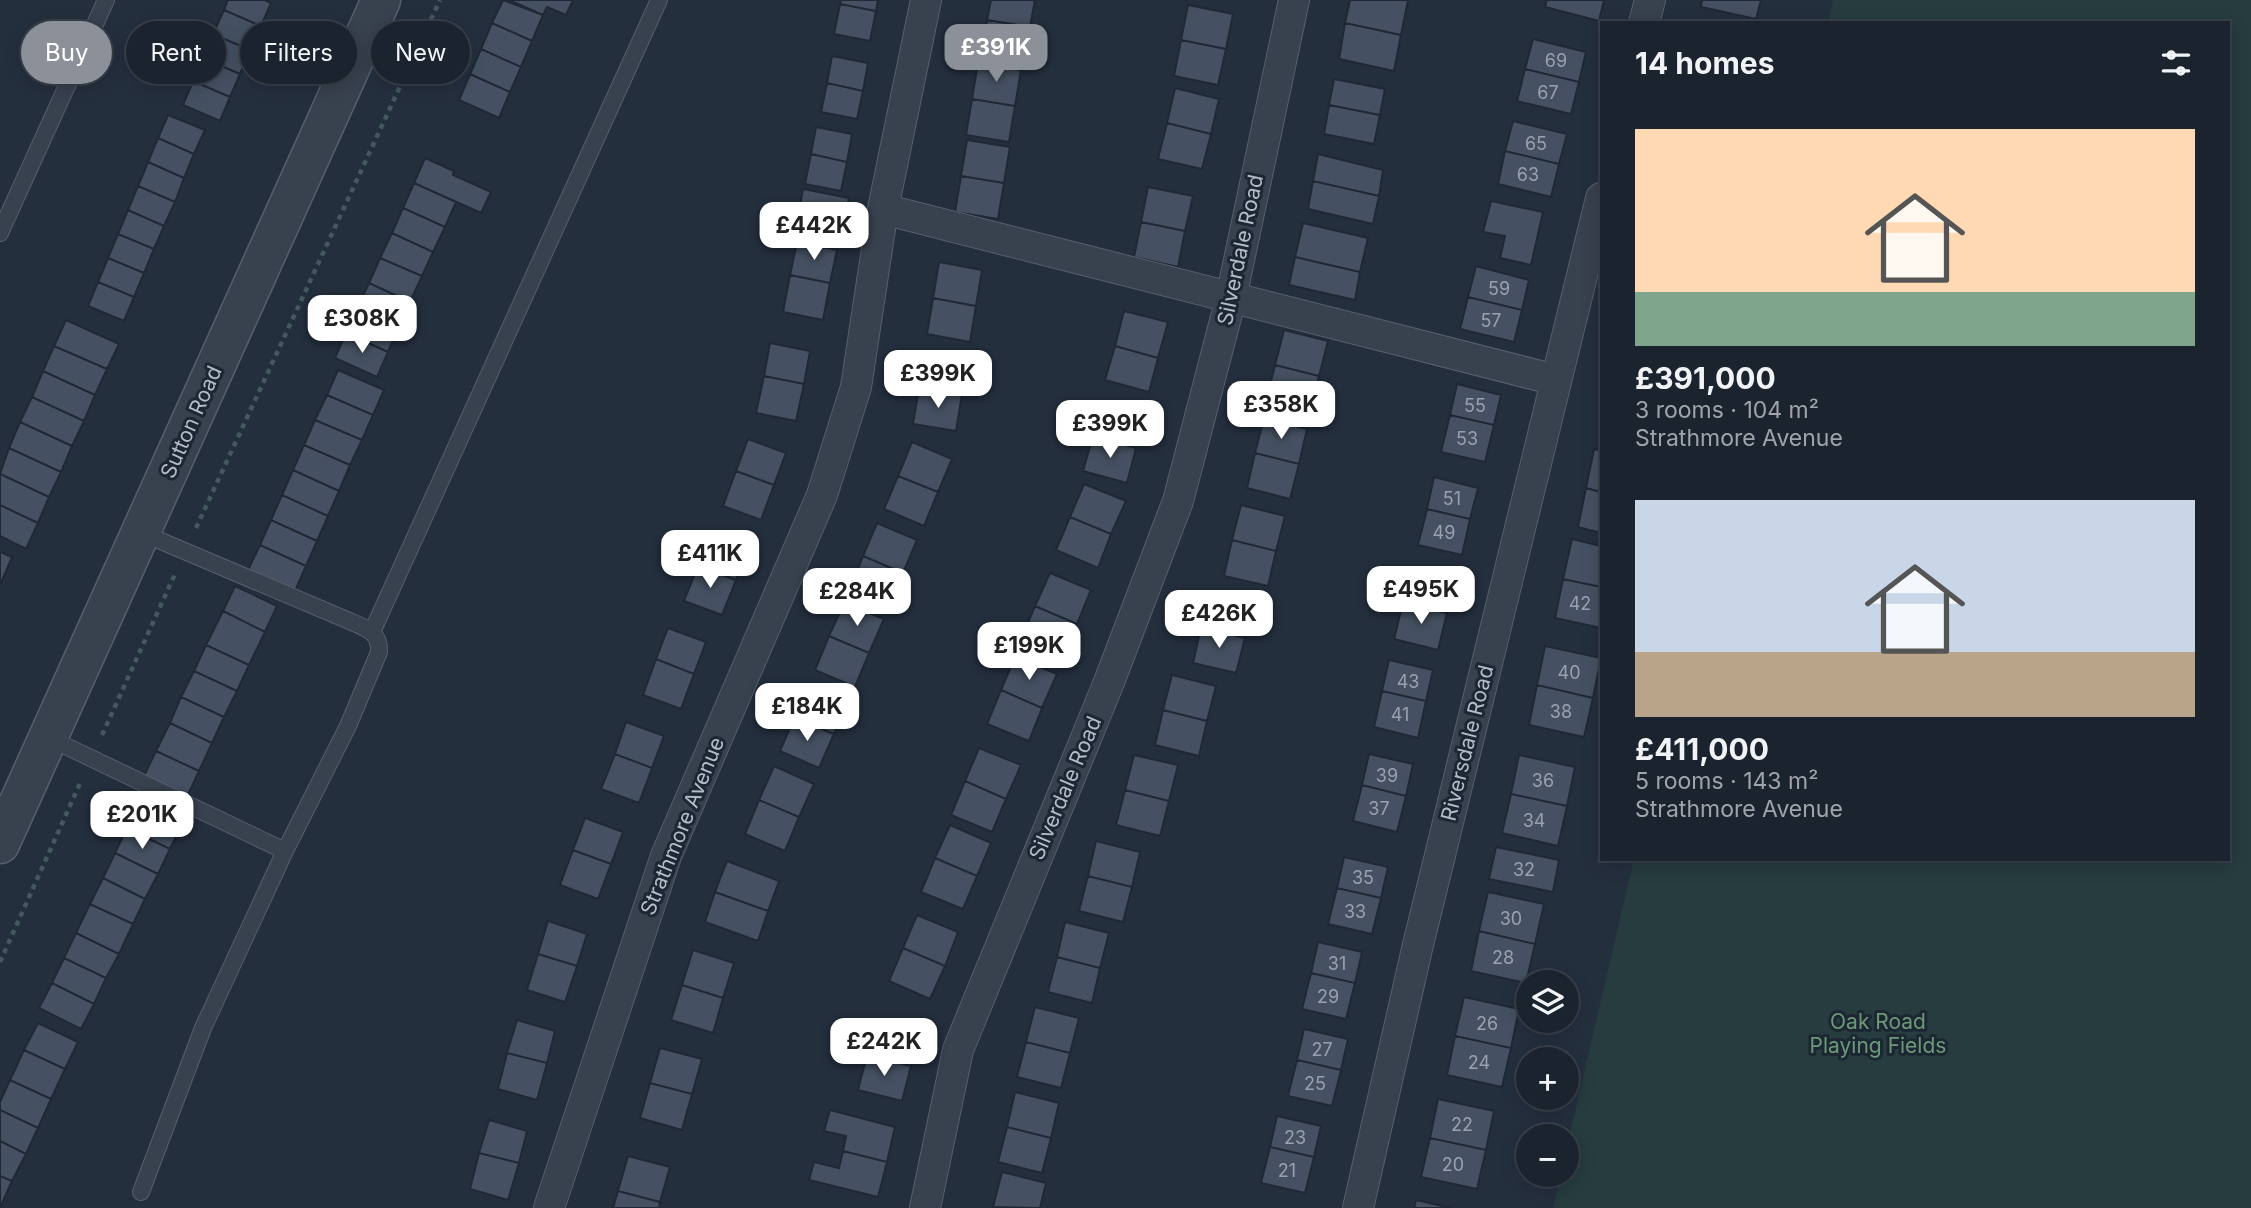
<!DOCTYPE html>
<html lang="en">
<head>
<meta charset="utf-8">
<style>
  :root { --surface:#1b232e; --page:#282f3a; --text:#f1f3f6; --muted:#a0a4aa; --line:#39404a; --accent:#8c9099 }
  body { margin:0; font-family:Inter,sans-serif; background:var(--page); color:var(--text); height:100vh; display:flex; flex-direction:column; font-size:26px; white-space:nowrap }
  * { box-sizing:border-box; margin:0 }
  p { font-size:23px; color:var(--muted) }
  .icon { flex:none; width:38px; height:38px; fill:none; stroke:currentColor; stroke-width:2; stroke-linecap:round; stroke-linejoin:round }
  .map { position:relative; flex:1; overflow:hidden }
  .panel { position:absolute; left:1600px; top:21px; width:630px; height:840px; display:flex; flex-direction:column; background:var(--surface); border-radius:0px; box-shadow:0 4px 18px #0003,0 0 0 2px var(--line) }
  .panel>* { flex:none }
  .hud { position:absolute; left:21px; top:21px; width:665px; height:63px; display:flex; gap:14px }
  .controls { position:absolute; left:1516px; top:970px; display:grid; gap:14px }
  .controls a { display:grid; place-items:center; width:63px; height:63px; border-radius:50%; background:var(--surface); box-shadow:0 4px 18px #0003,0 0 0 2px var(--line); font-size:35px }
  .price { position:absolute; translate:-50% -60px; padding:0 16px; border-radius:14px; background:#fff; color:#222; font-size:23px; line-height:46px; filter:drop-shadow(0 2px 4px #0008) }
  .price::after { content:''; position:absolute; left:50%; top:42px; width:21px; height:16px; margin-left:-10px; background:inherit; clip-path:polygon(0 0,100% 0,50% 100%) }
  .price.current { background:var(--accent); color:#fff }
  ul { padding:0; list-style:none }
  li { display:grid; align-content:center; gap:14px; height:371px; padding:0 35px }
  li span { display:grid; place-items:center; height:217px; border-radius:0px; color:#555 }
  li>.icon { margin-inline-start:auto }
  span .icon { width:126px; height:126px; fill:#fffc; stroke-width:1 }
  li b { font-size:30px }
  h2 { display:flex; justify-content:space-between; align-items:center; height:84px; padding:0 35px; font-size:30px }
  .tag { padding:0 24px; border-radius:32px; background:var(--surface); box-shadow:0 4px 18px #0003,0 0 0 2px var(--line); font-size:24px; line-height:63px }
  .tag.current { background:var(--accent); color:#fff }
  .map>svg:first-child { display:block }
</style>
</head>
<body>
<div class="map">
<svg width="2251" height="1208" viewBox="0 0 2251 1208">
  <rect width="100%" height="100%" fill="#242f3e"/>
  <path fill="#263c3f" d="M1833,0H2251V1208H1553L1561,1174H1566V1150L1634,859H2228V23H1828Z"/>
  <path fill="#455162" stroke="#1f2835" stroke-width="2" d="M228,0H265L271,3L261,26L224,10Z
    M503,0L543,15L532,41L492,23Z
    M509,0H573L566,15L547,7L543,15Z
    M841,0H878L876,11L840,4Z
    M991,0H1035L1030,27L987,20Z
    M1350,0H1408L1401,35L1345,23Z
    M1547,0H1604L1599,21L1545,7Z
    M1702,0H1761L1756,19L1701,7Z
    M840,4L876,11L870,41L834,34Z
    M1188,5L1233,14L1226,49L1181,40Z
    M224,10L261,26L250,50L213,34Z
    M987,20L1030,27L1024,63L981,56Z
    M492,23L532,41L521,67L481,49Z
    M1345,23L1401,35L1394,71L1339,59Z
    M213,34L250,50L240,74L203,58Z
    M1533,39L1586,52L1579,82L1525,69Z
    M1181,40L1226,49L1218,85L1174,76Z
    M481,49L521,67L510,92L470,74Z
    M832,56L868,63L863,91L827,83Z
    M203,58L240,74L230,97L193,81Z
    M978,63L1021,70L1015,106L972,99Z
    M1525,69L1579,82L1571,114L1517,101Z
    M470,74L510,92L499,118L459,100Z
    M1334,79L1385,89L1380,115L1329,105Z
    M193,81L230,97L220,121L183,105Z
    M827,83L863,91L857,119L821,112Z
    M1175,88L1219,99L1211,134L1167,123Z
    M972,99L1015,106L1009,142L966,135Z
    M1329,105L1380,115L1374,144L1324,134Z
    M168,115L205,130L194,154L158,138Z
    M1513,121L1567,134L1559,164L1505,151Z
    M1167,123L1211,134L1202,169L1158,159Z
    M816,127L852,134L847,162L811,154Z
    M158,138L194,154L184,178L148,162Z
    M967,140L1010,147L1004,183L961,176Z
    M1505,151L1559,164L1551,197L1498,184Z
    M811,154L847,162L841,191L805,184Z
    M1318,154L1383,170L1379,196L1313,181Z
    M425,158L454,171L453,175L491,192L481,213L414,183Z
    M148,162L184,178L175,202L138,186Z
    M961,176L1004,183L998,219L955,212Z
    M1313,181L1379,196L1373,224L1308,209Z
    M414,183L456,202L445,227L403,208Z
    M138,186L175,202L164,226L128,210Z
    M1148,187L1193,196L1185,231L1141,222Z
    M803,189L849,198L842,231L797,222Z
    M1491,201L1543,212L1531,265L1500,258L1505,236L1483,232Z
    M403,208L445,227L433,252L392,233Z
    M128,210L164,226L154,249L118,234Z
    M1141,222L1185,231L1178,267L1134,257Z
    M1303,223L1368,238L1360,272L1295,257Z
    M392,233L433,252L422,276L380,258Z
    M118,234L154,249L144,273L108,258Z
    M797,242L837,250L830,283L790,275Z
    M1295,257L1360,272L1355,300L1289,285Z
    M108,258L144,273L134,297L98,282Z
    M380,258L422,276L410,302L369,283Z
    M939,262L982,270L976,306L933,298Z
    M1476,266L1529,280L1522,310L1468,297Z
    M790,275L830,283L823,320L783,312Z
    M98,282L134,297L124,321L88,306Z
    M369,283L410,302L399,327L357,308Z
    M1468,297L1522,310L1514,342L1460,329Z
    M933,298L976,306L970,342L927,334Z
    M357,308L399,327L388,352L346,333Z
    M1124,311L1168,322L1158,358L1115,346Z
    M66,320L119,344L107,369L54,346Z
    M1284,330L1328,341L1319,376L1275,365Z
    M346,333L388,352L377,377L335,358Z
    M770,343L810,351L804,384L764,376Z
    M54,346L107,369L95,395L43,371Z
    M1115,346L1158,358L1149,392L1105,380Z
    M925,352L968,359L962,395L919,388Z
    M1275,365L1319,376L1310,411L1266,401Z
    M338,370L384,390L373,415L327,395Z
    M43,371L95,395L84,421L32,397Z
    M764,376L804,384L796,421L756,413Z
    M1457,384L1501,395L1494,425L1450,415Z
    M919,388L962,395L956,431L913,424Z
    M327,395L373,415L362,440L315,420Z
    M32,397L84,421L72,446L20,422Z
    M1103,401L1146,413L1136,448L1093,436Z
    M1450,415L1494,425L1485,462L1441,452Z
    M1264,418L1307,429L1299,464L1255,453Z
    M315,420L362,440L350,465L304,445Z
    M20,422L72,446L61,472L9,448Z
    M1093,436L1136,448L1127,483L1083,471Z
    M748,439L786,453L774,485L736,471Z
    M912,442L952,459L938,492L898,476Z
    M304,445L350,465L339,491L293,470Z
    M9,448L61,472L49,497L0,474Z
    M1594,449L1601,451V492L1586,488Z
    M1255,453L1299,464L1290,499L1247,488Z
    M293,470L339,491L328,516L282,495Z
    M736,471L774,485L761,520L723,506Z
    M0,474L49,497L38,523L0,505Z
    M898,476L938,492L924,526L884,509Z
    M1434,477L1478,488L1470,519L1427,509Z
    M1084,484L1126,501L1111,534L1070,517Z
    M1586,488L1601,492V533L1578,527Z
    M282,495L328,516L317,541L271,520Z
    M0,505L38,523L26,549L0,536Z
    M1241,505L1285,516L1276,551L1232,540Z
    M1427,509L1470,519L1462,555L1418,545Z
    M1070,517L1111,534L1098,568L1056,550Z
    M271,520L317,541L306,566L260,545Z
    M877,523L917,540L903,573L863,556Z
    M710,534L748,548L736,580L698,566Z
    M1572,539L1601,546V587L1563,579Z
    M1232,540L1276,551L1268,586L1224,576Z
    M260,545L306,566L295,591L248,570Z
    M0,552L12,557L1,583L0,582Z
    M863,556L903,573L889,607L849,590Z
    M698,566L736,580L722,615L684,601Z
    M1410,572L1455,582L1447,613L1403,603Z
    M1050,573L1091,590L1077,624L1035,606Z
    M1563,579L1601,587V628L1555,618Z
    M235,586L277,606L265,632L223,611Z
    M1210,592L1254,603L1245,638L1201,627Z
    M844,603L884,619L869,653L829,636Z
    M1403,603L1447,613L1438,650L1394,639Z
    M1035,606L1077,624L1063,657L1021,639Z
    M223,611L265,632L249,665L206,645Z
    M1201,627L1245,638L1236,673L1193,663Z
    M668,628L706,642L694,674L656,659Z
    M829,636L869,653L855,687L815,670Z
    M206,645L249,665L237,691L194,671Z
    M1545,646L1601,658L1593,698L1537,685Z
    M1015,657L1057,674L1042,708L1001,690Z
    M656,659L694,674L681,709L643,695Z
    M1389,660L1433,670L1426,701L1382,691Z
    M194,671L237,691L224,717L181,697Z
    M1172,675L1216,686L1207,721L1163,710Z
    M808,684L848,701L834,734L794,718Z
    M1537,685L1593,698L1584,737L1529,725Z
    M1001,690L1042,708L1029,741L987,724Z
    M1382,691L1426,701L1418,738L1374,727Z
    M181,697L224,717L212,743L170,723Z
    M1163,710L1207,721L1199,756L1155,745Z
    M794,718L834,734L819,768L780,751Z
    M626,722L664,736L652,768L615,754Z
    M170,723L212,743L199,771L156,751Z
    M979,748L1021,765L1006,799L965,781Z
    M156,751L199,771L187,797L144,776Z
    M615,754L652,768L639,803L601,789Z
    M1369,754L1413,764L1406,796L1362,785Z
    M1134,755L1178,765L1169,801L1125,790Z
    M1519,755L1575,767L1567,806L1511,794Z
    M774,766L814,784L799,817L759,800Z
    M965,781L1006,799L992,832L951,815Z
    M1362,785L1406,796L1397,832L1353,821Z
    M1125,790L1169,801L1160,836L1116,825Z
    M1511,794L1567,806L1558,846L1502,833Z
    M759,800L799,817L785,851L745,834Z
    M140,803L182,824L170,849L127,828Z
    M585,818L623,832L611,864L573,850Z
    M950,825L991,843L977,876L935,858Z
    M127,828L170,849L158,874L115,853Z
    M1096,841L1140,852L1132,887L1088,876Z
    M1496,847L1559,860L1553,892L1489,879Z
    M573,850L611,864L598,899L560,885Z
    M115,853L158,874L145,899L103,878Z
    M1344,857L1388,867L1381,898L1337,888Z
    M935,858L977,876L963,909L921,892Z
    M727,861L779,881L768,911L715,892Z
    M1088,876L1132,887L1123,922L1079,911Z
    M103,878L145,899L133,924L90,904Z
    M1337,888L1381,898L1372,934L1328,924Z
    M715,892L768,911L758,941L705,922Z
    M1488,892L1544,904L1535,944L1479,931Z
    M90,904L133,924L119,954L76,933Z
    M917,915L958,932L945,966L903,948Z
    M548,921L587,934L577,966L538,954Z
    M1065,922L1109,933L1100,968L1057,957Z
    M1479,931L1535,944L1526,983L1471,971Z
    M76,933L119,954L106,978L64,958Z
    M1318,942L1362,952L1355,983L1311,973Z
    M903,948L945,966L930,999L889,981Z
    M693,950L734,963L723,998L682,985Z
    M538,954L577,966L565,1002L527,990Z
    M1057,957L1100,968L1092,1003L1048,992Z
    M64,958L106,978L94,1004L52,983Z
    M1311,973L1355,983L1346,1019L1302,1009Z
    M52,983L94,1004L81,1029L39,1008Z
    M682,985L723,998L713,1033L671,1020Z
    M1464,997L1519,1009L1511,1048L1455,1036Z
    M1035,1007L1079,1018L1070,1053L1026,1042Z
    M517,1020L555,1031L547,1063L507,1053Z
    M876,1020L919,1030L911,1066L867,1055Z
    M38,1023L78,1042L65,1069L24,1050Z
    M1304,1029L1348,1039L1341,1070L1297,1060Z
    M1455,1036L1511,1048L1502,1087L1447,1075Z
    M1026,1042L1070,1053L1061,1088L1017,1077Z
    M660,1048L702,1059L692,1094L650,1083Z
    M24,1050L65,1069L51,1099L10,1080Z
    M507,1053L547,1063L537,1100L498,1089Z
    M867,1055L911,1066L902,1101L858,1090Z
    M1297,1060L1341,1070L1332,1106L1288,1096Z
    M10,1080L51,1099L38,1128L0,1110V1102Z
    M650,1083L692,1094L682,1130L640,1118Z
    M1015,1092L1059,1103L1051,1138L1007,1127Z
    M1438,1099L1494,1111L1486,1150L1430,1138Z
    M0,1110L38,1128L26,1154L0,1141Z
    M830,1110L895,1127L887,1162L843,1151L846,1136L824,1131Z
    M1277,1116L1321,1126L1314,1157L1270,1147Z
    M489,1120L527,1131L519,1163L479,1153Z
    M1007,1127L1051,1138L1042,1173L998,1162Z
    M1430,1138L1486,1150L1477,1189L1421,1177Z
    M0,1141L26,1154L12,1181L0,1176Z
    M1270,1147L1314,1157L1305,1193L1261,1183Z
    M843,1151L887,1162L878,1197L809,1180L814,1162L839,1168Z
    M479,1153L519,1163L508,1200L470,1189Z
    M628,1156L670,1167L660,1202L618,1191Z
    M1002,1172L1046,1183L1040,1208L993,1207Z
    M0,1176L12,1181L0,1208Z
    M618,1191L660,1202L659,1208H613Z
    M1416,1200L1451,1208H1414Z"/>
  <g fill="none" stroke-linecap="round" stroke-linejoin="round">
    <defs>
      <path id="service" d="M0,233L106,0
        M142,533L347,620C365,628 380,631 379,652L348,726L285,851
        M372,632L659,0
        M49,738L285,851L203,1028L141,1192"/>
      <path id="minor" d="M1644,23L1650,0
        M883,209L1556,380
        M549,1208L666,856L822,495L856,387L883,209L926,0
        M925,1208L958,1050L1109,682L1178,501L1231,298L1294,0
        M1358,1208L1417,949L1601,198"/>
      <path id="tertiary" d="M0,844L381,0"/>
    </defs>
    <use href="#service" stroke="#565f6c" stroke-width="18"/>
    <use href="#minor" stroke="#565f6c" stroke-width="32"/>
    <use href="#tertiary" stroke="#565f6c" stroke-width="41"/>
    <path stroke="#44595c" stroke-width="4.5" stroke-dasharray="5 5" stroke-linecap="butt" d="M196,528L440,0
      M102,735L175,574
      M0,962L81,781"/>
    <use href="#service" stroke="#38414e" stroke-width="16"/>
    <use href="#minor" stroke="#38414e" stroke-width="30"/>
    <use href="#tertiary" stroke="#38414e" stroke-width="38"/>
  </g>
  <g text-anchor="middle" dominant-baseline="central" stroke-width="6" stroke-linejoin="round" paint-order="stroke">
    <g font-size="18" fill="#98a1af">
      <text x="1556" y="60">69</text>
      <text x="1548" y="92">67</text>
      <text x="1536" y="143">65</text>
      <text x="1528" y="174">63</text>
      <text x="1499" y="288">59</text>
      <text x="1491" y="320">57</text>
      <text x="1475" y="405">55</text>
      <text x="1467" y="438">53</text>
      <text x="1452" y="498">51</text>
      <text x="1444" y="532">49</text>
      <text x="1580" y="603">42</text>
      <text x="1569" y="672">40</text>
      <text x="1408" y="681">43</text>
      <text x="1561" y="711">38</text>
      <text x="1400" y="714">41</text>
      <text x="1387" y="775">39</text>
      <text x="1543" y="780">36</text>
      <text x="1379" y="808">37</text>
      <text x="1534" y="820">34</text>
      <text x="1524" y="869">32</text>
      <text x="1363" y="877">35</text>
      <text x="1355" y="911">33</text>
      <text x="1511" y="918">30</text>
      <text x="1503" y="957">28</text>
      <text x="1337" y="963">31</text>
      <text x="1328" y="996">29</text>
      <text x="1487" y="1023">26</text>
      <text x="1322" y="1049">27</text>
      <text x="1479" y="1062">24</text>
      <text x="1315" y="1083">25</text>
      <text x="1462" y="1124">22</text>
      <text x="1295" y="1137">23</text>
      <text x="1453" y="1164">20</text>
      <text x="1287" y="1170">21</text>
    </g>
    <g font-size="21" fill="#b4bcc9" stroke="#1d2633">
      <text transform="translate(1240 250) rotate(-78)">Silverdale Road</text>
      <text transform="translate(191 422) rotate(-66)">Sutton Road</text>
      <text transform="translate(1467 743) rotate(-76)">Riversdale Road</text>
      <text transform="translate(1065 788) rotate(-67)">Silverdale Road</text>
      <text transform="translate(682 826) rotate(-68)">Strathmore Avenue</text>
    </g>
    <g font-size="21" fill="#6b9a76" stroke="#1d2633">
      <text x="1878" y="1021">Oak Road<tspan x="1878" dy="24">Playing Fields</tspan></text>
    </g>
  </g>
</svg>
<div class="controls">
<a><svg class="icon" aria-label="layers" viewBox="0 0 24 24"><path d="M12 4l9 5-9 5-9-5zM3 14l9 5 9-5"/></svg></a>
<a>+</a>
<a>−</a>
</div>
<b class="price current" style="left:996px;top:84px">£391K</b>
<b class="price" style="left:814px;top:262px">£442K</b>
<b class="price" style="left:362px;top:355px">£308K</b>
<b class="price" style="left:938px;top:410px">£399K</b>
<b class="price" style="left:1281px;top:441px">£358K</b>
<b class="price" style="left:1110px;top:460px">£399K</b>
<b class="price" style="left:710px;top:590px">£411K</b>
<b class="price" style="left:1421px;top:626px">£495K</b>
<b class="price" style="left:857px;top:628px">£284K</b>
<b class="price" style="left:1219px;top:650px">£426K</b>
<b class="price" style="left:1029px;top:682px">£199K</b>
<b class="price" style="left:807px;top:743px">£184K</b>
<b class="price" style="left:142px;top:851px">£201K</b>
<b class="price" style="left:884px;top:1078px">£242K</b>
<div class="hud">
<a class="tag current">Buy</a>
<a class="tag">Rent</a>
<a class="tag">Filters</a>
<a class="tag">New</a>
</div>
<section class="panel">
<h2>14 homes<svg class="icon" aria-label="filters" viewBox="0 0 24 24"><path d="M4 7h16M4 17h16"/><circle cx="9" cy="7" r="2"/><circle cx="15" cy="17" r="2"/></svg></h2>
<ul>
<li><span style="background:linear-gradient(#ffd9b3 75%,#7fa58c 0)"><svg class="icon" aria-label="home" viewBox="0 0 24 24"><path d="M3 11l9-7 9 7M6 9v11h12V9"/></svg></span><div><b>£391,000</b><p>3 rooms · 104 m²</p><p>Strathmore Avenue</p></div></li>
<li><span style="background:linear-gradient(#c9d6e8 70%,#b9a48a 0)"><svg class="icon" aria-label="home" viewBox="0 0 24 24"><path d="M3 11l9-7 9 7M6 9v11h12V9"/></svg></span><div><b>£411,000</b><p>5 rooms · 143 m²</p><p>Strathmore Avenue</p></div></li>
</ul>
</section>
</div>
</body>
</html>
